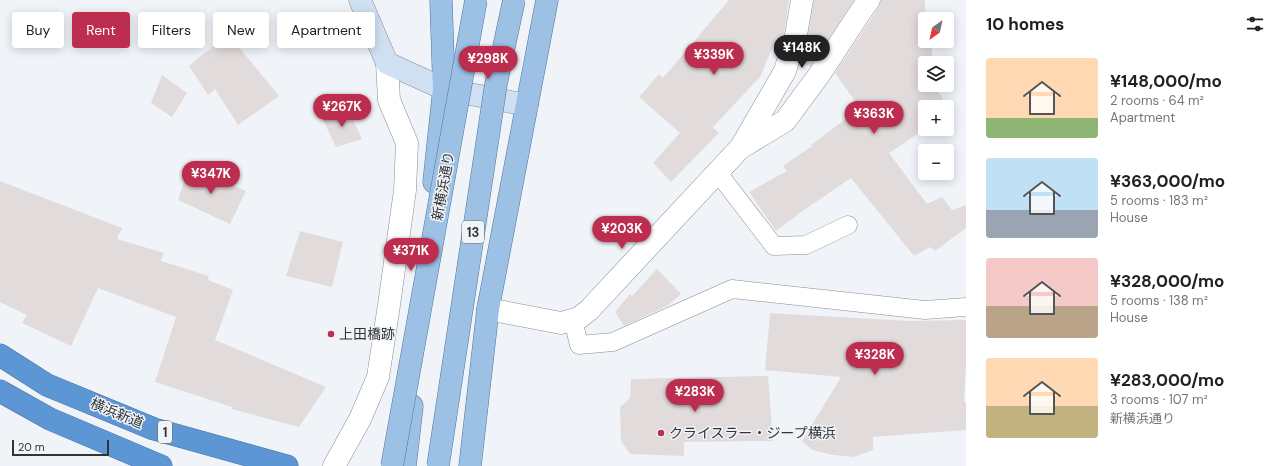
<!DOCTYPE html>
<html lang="en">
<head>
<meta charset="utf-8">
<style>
  :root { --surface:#fff; --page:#f2f2f2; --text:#202124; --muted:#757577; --accent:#bd2d50 }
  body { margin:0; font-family:"DM Sans","Noto Sans JP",sans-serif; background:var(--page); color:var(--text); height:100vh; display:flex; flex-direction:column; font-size:15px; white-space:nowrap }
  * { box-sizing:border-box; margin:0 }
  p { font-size:13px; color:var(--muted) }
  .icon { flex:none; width:22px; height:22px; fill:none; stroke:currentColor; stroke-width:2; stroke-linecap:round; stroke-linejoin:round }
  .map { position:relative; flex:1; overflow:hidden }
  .panel { display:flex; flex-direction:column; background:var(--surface); width:320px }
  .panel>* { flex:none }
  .top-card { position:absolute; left:12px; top:12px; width:380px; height:36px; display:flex; gap:8px }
  .needle { width:26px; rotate:213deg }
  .controls { position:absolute; left:918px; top:12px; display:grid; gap:8px }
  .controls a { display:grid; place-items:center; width:36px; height:36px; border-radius:4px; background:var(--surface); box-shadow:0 2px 10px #0003; font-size:20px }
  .scale { position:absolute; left:12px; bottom:10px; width:97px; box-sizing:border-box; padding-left:4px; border:2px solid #323436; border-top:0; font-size:11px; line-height:14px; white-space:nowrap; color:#323436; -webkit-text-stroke:3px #f0f4f9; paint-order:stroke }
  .price { position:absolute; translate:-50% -34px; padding:0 9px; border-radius:14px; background:var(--accent); color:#fff; font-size:13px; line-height:26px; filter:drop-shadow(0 1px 2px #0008) }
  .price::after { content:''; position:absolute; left:50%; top:24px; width:12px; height:9px; margin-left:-6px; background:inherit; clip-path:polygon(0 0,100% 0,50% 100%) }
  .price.active { background:#222; color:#fff }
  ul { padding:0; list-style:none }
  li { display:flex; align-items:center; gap:12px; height:100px; padding:0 20px }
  li span { display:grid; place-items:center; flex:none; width:112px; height:80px; border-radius:4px; color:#555 }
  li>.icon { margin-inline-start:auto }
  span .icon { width:48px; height:48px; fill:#fffc; stroke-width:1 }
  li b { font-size:17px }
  h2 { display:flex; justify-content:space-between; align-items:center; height:48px; padding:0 20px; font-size:17px }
  .tag { padding:0 14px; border-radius:4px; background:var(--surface); box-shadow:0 2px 10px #0003; font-size:14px; line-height:36px }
  .tag.active { background:var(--accent); color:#fff }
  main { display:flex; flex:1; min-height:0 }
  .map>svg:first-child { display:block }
</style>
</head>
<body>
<main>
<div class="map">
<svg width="966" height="466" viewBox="0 0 966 466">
  <rect width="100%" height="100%" fill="#f0f4f9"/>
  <path fill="#e2dbdc" d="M729,0H789L784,32L779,49L773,46L760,77L713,127L719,133L671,182L653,163L680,133L639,97L659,74L663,78Z
    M814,0H854L810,67L801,62L808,37Z
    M881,0H925V41H931L933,63H925V85H936V90L943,98L940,103L943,107H925V129L889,153L927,204L942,197L952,210L966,205V228L935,251L930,247L914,256L851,178L801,212L776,231L749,192L787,171L783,166L812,146L811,145L860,108L835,73L879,7Z
    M228,34L279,96L238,125L215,89L208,95L189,66Z
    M162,75L187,93L172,117L151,103Z
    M347,107L362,139L336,147L323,120Z
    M189,167L246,191L230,224L178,200Z
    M0,181L122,228L117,239L164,253L161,261L209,276L208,280L233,290L215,340L326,387L299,427L232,409V407L155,382L176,317L98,288L71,346L22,323L27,315L0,302Z
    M300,231L343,242L332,287L286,276Z
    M657,269L681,294L667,306L624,326L615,312L630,294L632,296Z
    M770,313L908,321L966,320V366L964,401L966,402V430L873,437V450L853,457L833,455L812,450L802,441L841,377L765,370Z
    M768,376L773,441L684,442V456L630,454L621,441L620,407L630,398L631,379Z"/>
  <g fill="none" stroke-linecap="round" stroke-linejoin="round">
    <defs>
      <path id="lane" d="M718,173L774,246L806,245L848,225
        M573,320L579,345L613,342L732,289L925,310L966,307"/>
      <path id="street" d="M742,147L785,121L819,75L861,11L869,0
        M488,309L561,323L579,318L589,310L741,147L785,71L796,35L802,0
        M334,466L360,419L378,377L389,305L405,190L407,143L389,100L387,63"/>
      <path id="secondary" d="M360,0L387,63L444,89L527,105"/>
      <path id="primary" d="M434,182L444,89L441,0
        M405,466L412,406
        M470,466L488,309L547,0"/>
      <path id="highway" d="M0,355L47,385L154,429L287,466
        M0,391L50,419L161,466"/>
    </defs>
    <use href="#lane" stroke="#898c91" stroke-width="19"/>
    <use href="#street" stroke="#898c91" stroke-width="23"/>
    <use href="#secondary" stroke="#898c91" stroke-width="23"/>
    <use href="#primary" stroke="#4d749d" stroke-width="23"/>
    <use href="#highway" stroke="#4d749d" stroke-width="23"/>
    <use href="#lane" stroke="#fff" stroke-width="18"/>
    <use href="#street" stroke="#fff" stroke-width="22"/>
    <use href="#secondary" stroke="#cee0f2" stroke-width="22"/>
    <use href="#primary" stroke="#9dc0e5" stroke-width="22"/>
    <use href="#highway" stroke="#5c96d4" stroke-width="22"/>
    <defs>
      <path id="primary-bridge" d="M392,466L476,0
        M438,466L496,84L514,0"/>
    </defs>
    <use href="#primary-bridge" stroke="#4d749d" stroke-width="23" stroke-linecap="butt"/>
    <use href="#primary-bridge" stroke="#9dc0e5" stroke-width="22"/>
  </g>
  <g fill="#bd2d50" stroke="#f0f4f9" stroke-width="1.5">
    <circle cx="331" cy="334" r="4"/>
    <circle cx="661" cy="433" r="4"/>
  </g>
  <g text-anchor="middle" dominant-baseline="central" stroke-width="3" stroke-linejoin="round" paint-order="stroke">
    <g fill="#f0f4f9" stroke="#6b6e70" stroke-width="1">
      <rect x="462" y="221" width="22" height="22" rx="3"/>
      <rect x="158" y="421" width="14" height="22" rx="3"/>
    </g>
    <g font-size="13" font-weight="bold" fill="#323436">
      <text x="473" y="232">13</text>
      <text x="165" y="432">1</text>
    </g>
    <g font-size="14" fill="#323436" stroke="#f0f4f9">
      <text transform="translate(443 186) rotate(-80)">新横浜通り</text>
      <text transform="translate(117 413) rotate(23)">横浜新道</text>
    </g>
    <g font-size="14" fill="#323436" stroke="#f0f4f9" text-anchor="start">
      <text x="339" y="334">上田橋跡</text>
      <text x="669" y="433">クライスラー・ジープ横浜</text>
    </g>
  </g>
</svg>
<div class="controls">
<a><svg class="needle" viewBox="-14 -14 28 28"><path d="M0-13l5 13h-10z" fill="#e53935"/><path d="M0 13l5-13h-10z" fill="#757577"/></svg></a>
<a><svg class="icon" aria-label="layers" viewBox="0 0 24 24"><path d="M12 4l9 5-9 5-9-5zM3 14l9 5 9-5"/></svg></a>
<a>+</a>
<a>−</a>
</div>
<div class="scale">20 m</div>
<b class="price active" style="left:802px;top:69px">¥148K</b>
<b class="price" style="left:714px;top:76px">¥339K</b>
<b class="price" style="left:488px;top:80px">¥298K</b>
<b class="price" style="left:342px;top:128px">¥267K</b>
<b class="price" style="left:874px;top:135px">¥363K</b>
<b class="price" style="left:211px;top:195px">¥347K</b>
<b class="price" style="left:622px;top:250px">¥203K</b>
<b class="price" style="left:411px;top:272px">¥371K</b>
<b class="price" style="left:875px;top:376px">¥328K</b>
<b class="price" style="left:695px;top:413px">¥283K</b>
<div class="top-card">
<a class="tag">Buy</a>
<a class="tag active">Rent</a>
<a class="tag">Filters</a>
<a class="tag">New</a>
<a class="tag">Apartment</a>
</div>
</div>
<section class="panel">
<h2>10 homes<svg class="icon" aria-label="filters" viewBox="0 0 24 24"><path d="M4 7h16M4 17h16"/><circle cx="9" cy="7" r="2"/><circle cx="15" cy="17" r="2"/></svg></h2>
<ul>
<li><span style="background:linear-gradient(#ffd9b3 75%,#8fb573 0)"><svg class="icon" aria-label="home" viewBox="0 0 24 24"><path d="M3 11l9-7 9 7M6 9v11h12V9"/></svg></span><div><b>¥148,000/mo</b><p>2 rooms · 64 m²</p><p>Apartment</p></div></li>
<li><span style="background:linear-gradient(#bfe0f5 65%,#9aa5b1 0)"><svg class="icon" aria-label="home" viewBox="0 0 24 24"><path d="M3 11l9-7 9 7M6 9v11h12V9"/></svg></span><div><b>¥363,000/mo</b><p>5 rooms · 183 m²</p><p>House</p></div></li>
<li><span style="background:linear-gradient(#f6c9c9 60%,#b9a48a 0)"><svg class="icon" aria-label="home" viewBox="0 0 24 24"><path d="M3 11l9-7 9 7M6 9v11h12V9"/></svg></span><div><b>¥328,000/mo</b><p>5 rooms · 138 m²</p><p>House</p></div></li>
<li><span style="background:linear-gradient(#ffd9b3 60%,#c2b280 0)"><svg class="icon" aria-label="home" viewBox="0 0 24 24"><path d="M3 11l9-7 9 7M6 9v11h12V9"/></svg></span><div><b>¥283,000/mo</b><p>3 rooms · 107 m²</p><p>新横浜通り</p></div></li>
</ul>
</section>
</main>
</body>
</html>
